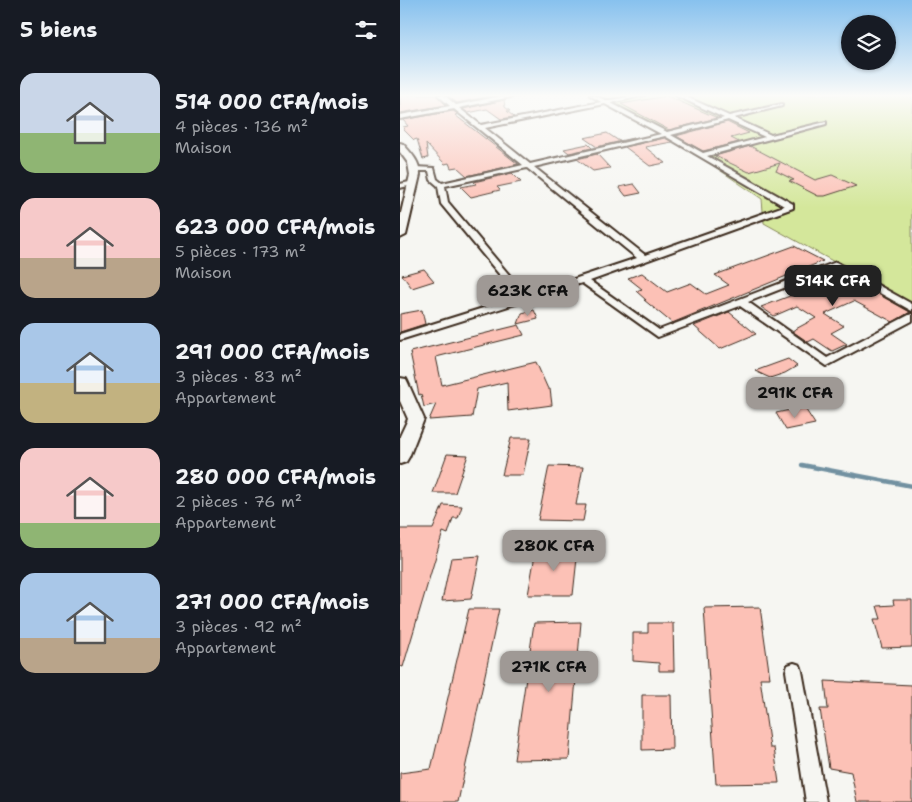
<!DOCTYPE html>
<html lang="fr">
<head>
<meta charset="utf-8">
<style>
  :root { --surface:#171b24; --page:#20242c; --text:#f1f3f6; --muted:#9ea1a6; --accent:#9f9995 }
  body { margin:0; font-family:"Shantell Sans",sans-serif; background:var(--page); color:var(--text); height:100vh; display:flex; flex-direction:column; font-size:19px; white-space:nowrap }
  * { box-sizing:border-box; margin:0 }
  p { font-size:16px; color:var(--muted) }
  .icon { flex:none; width:28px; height:28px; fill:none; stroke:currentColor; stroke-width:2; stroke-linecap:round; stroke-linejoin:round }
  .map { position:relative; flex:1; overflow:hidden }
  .panel { display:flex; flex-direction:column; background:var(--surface); width:400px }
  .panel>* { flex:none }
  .tools { position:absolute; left:441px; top:15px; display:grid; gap:10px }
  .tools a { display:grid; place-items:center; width:55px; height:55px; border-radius:50%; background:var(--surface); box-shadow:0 1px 4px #0004; font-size:25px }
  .price { position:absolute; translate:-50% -42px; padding:0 11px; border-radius:10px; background:var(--accent); color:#111; font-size:16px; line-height:32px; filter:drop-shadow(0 1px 2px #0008) }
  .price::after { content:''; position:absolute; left:50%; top:30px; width:15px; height:11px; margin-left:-8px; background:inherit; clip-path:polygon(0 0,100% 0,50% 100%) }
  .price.current { background:#222; color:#fff }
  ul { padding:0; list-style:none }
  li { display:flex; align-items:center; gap:15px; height:125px; padding:0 20px }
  li span { display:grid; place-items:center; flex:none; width:140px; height:100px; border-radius:15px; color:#555 }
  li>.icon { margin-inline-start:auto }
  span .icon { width:60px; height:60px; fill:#fffc; stroke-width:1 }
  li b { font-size:21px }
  h2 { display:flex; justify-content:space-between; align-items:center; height:60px; padding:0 20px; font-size:21px }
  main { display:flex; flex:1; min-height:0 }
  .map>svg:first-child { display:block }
</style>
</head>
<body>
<main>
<section class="panel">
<h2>5 biens<svg class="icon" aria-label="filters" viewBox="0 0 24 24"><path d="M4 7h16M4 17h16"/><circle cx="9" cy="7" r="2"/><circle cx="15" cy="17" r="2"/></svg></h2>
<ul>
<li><span style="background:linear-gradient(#c9d6e8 60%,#8fb573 0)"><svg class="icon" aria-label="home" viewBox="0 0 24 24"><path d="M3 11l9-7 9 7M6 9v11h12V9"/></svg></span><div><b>514 000 CFA/mois</b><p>4 pièces · 136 m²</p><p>Maison</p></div></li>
<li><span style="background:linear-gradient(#f6c9c9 60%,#b9a48a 0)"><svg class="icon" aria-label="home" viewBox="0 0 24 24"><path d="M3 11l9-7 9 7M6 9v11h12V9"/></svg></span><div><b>623 000 CFA/mois</b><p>5 pièces · 173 m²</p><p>Maison</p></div></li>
<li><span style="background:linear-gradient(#a9c7e8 60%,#c2b280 0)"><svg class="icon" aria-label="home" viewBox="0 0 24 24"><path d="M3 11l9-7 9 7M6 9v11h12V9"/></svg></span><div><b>291 000 CFA/mois</b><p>3 pièces · 83 m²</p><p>Appartement</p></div></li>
<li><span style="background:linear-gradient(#f6c9c9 75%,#8fb573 0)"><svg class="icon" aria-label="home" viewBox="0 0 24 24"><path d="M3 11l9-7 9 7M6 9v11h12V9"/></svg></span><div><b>280 000 CFA/mois</b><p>2 pièces · 76 m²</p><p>Appartement</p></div></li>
<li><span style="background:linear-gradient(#a9c7e8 65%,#b9a48a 0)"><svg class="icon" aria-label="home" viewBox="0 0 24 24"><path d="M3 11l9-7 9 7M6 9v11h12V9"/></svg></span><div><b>271 000 CFA/mois</b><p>3 pièces · 92 m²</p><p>Appartement</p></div></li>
</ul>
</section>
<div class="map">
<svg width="512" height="802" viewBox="0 0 512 802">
  <rect width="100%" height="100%" fill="#f6f6f2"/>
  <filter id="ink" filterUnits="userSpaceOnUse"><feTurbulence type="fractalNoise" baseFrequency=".02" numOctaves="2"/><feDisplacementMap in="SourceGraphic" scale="10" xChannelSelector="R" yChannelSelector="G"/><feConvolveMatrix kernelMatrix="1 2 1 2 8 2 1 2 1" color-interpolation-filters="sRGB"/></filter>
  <g filter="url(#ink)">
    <path fill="#d4e79b" stroke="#88885c" d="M187,95H512V305L364,223L362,199L299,156Z"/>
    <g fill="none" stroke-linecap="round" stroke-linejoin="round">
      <path stroke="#7291a1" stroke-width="4.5" d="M402,465L512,486"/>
    </g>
    <path fill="#fcc1b6" stroke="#3b2a1e" d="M4,95H36L46,105L0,113V96Z
      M47,95H95L57,103Z
      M267,96L313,116L317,118L269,130L221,104Z
      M104,100L105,107L110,111H107L114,117L101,119L87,109L68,113L63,109Z
      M53,111L58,114L55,115L118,164L67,176L57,167L51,168L49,163L45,164L26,144L28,158L23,159L17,139L14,140L3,129H5L3,127L8,126L3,120Z
      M327,122L349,133L331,138L339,142L303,151L276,136Z
      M207,133L219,141L238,137L197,147L184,138Z
      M265,138L272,142L245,147L265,163L250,166L225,147Z
      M188,144L192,148L169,153L164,149Z
      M350,146L415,180L432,175L456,186L425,196H418L389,181L394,180L376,171L380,163L349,172L315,156Z
      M197,154L210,168L193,171L177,159Z
      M112,173L121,182L97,187L100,190L71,197L61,187L76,184L74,182Z
      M234,184L241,193L226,196L219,187Z
      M394,246L423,261L272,323L244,300H246L236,291L242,289L228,278L242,273L267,292L291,283L306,294L329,285L315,275Z
      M24,269L34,281L12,288L2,275Z
      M435,270L510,312L493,322L454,301L425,314L444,326L431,333L447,344L432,351L414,339L408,342L392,331L416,318L397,306L374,316L361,307L403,291L427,273Z
      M22,310L25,324L0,332V314Z
      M134,310L138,319L118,324L122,313Z
      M329,312L356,334L320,349L294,326Z
      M119,325L124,335L36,357L42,385L136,362L148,389H150L152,405L108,411L107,382L77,389L72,417L29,420L36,404L24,407L21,394L19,395L10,352Z
      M388,359L397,366L385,373L370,378L355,371Z
      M404,407L415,424L386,430L376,413Z
      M111,438H131L123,475H102Z
      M47,454L68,455L55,493H33Z
      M149,466L183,467L176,505H186L183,521L138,520Z
      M43,505L62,506L58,518H53L48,534L43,532L3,667L0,666V529H33Z
      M136,549H178L173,595H128Z
      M80,556L71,599L42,601L51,558Z
      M493,600H512V647L482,648L474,619H481L477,606L494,605Z
      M360,607L370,678H360L370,748H374L379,783L316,784L304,608Z
      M69,609H99L58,802H0V773L31,769Z
      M181,622L169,759L114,760L134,623Z
      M248,623H273L274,671H259V663L233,661V633H248Z
      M425,681L512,685V802H457L451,772L429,768L420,709H428Z
      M242,695H271L272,749L242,750Z"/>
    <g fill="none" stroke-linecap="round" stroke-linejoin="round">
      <defs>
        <path id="street" d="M38,95H44L56,105L107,95H120L59,108L81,125L201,102L190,95C197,95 203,101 209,100C221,99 233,95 245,95L211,103L267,132L324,118L275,95H282L329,116L382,104V106L334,118L371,135L426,122V124L307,156L393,204V208L190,281L259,330L436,262L512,304V311L435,268L348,302L427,358L509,315L512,314V321L427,366L340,306L258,337L182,283L0,340V334L118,297L41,204L38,186L31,180L29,171H15L12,169L15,167L34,168L37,179L42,183L123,165L54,109L0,119V115L50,106ZM205,104L261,134L130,164L85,128ZM328,120L365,137L303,153L271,135ZM265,136L384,206L245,255L134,167ZM127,168L237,258L126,295L48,202L45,186Z
          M14,181L16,182V184L0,188V184Z
          M394,663L400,665L402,671L426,802H406L386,671L388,665Z"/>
        <path id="secondary" d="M0,143L3,144C12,154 20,162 20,175L6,235L0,238V217L10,175L8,163L0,152Z
          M0,378L6,379L8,383L24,419L9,457L6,462L0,464V436L8,419L0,401Z"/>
      </defs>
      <use href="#street" stroke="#3b2a1e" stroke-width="4"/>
      <use href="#secondary" stroke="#3b2a1e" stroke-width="4"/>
      <use href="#street" fill="#f6f6f2" fill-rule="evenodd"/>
      <use href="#secondary" fill="#f6f6f2" fill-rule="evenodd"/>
    </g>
  </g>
  <linearGradient id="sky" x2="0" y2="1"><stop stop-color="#87c1ee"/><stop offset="0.46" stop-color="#fbfbf9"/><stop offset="1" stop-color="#fbfbf9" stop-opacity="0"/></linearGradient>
  <rect width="512" height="208" fill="url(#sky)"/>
</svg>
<div class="tools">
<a><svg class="icon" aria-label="layers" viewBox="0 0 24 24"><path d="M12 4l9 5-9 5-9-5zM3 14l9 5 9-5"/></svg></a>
</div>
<b class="price current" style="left:433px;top:307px">514K CFA</b>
<b class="price" style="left:128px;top:317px">623K CFA</b>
<b class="price" style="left:395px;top:419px">291K CFA</b>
<b class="price" style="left:154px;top:572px">280K CFA</b>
<b class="price" style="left:149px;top:693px">271K CFA</b>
</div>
</main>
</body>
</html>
